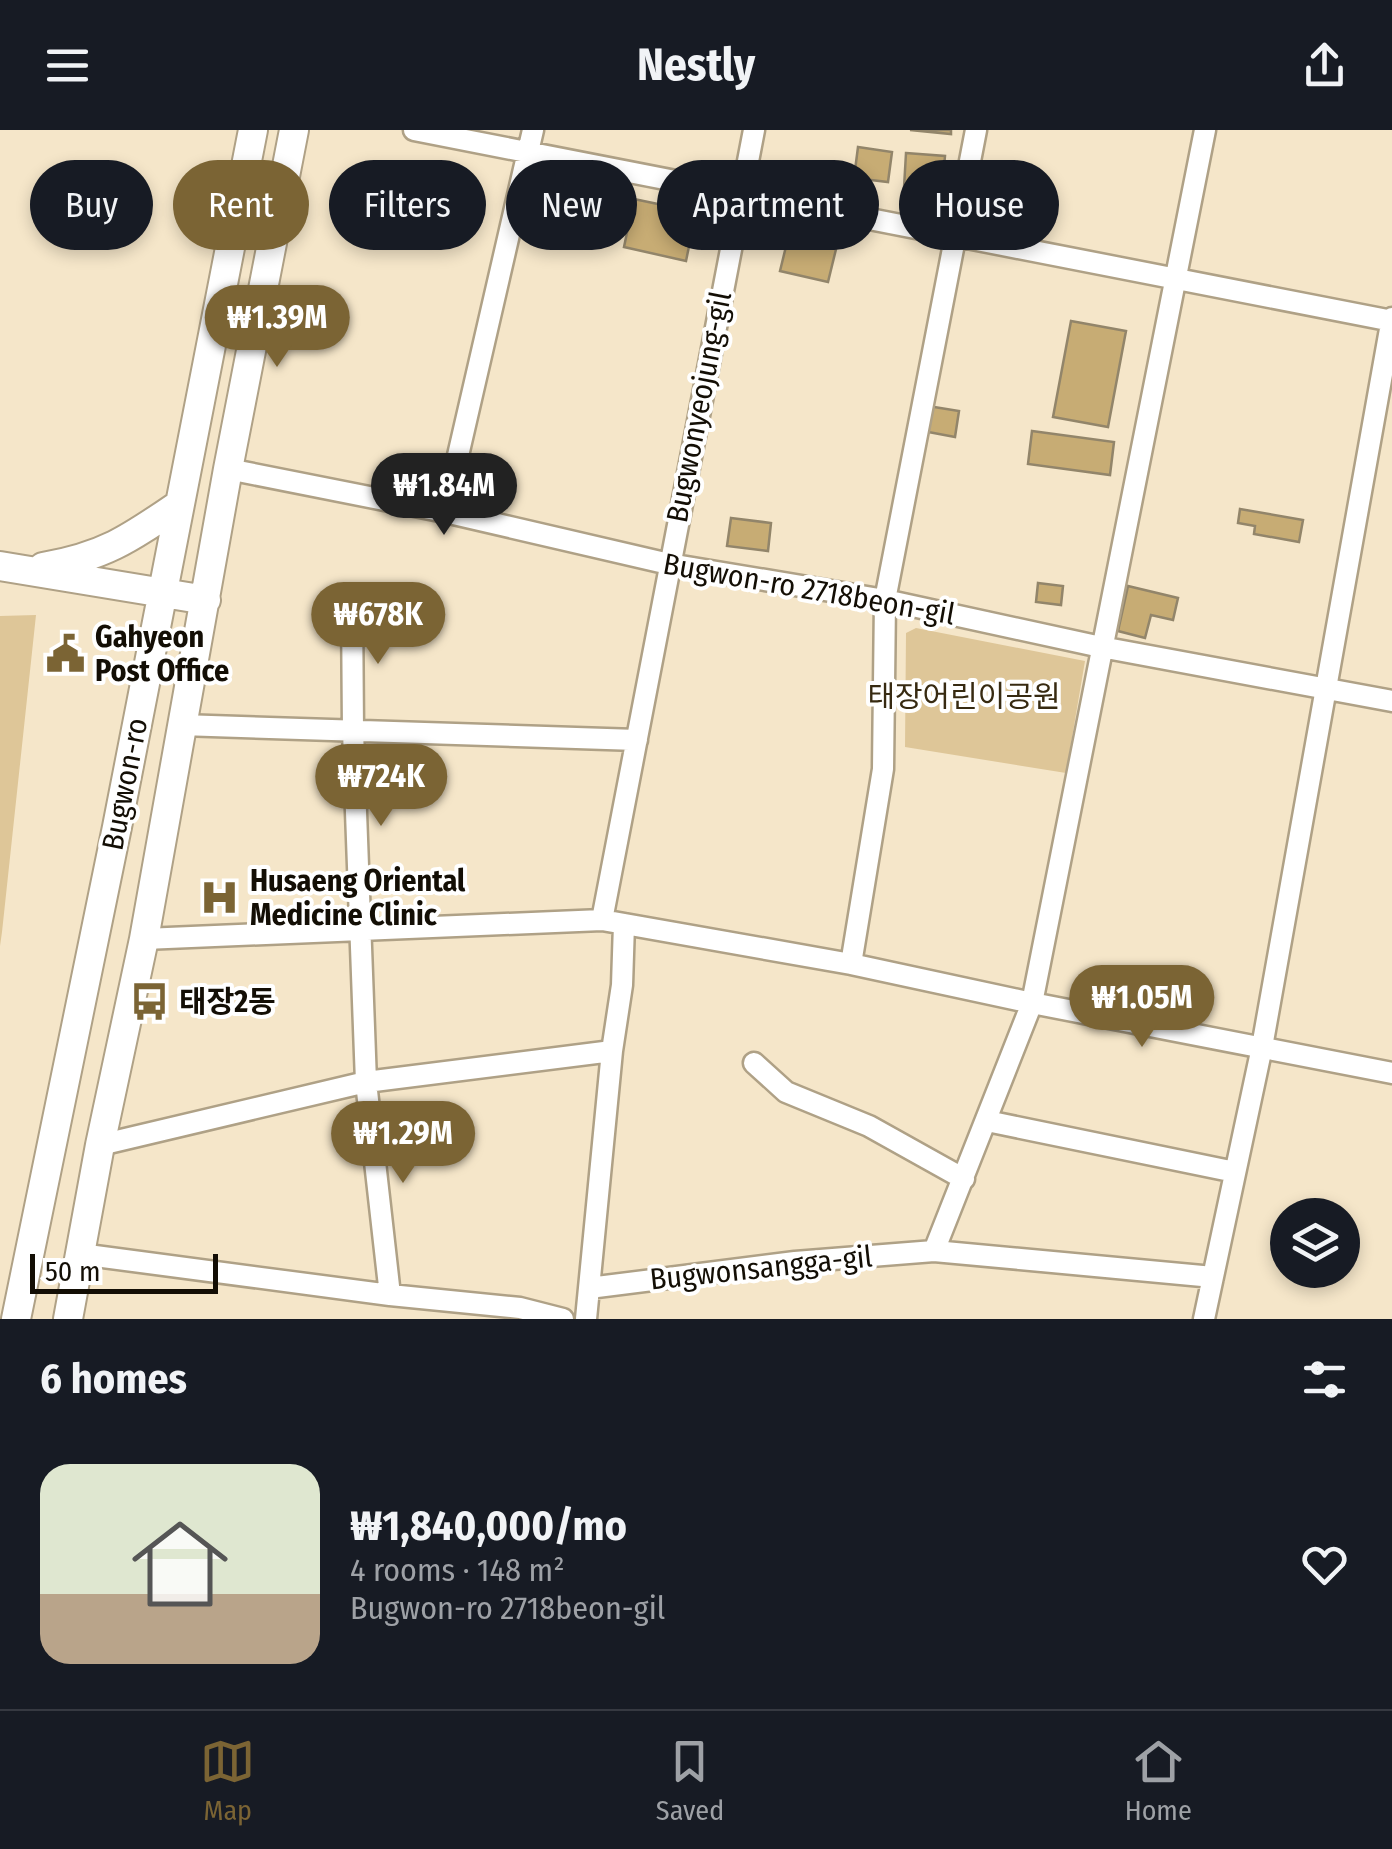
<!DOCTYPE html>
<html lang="en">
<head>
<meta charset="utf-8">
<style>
  :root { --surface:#171b24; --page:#20242c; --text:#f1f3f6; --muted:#9ea1a6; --line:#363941; --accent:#7b6434 }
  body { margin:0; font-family:"Fira Sans Condensed","Noto Sans KR",sans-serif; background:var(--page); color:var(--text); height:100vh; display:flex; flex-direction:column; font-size:38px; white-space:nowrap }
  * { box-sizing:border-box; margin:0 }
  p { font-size:32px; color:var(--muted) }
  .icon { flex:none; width:55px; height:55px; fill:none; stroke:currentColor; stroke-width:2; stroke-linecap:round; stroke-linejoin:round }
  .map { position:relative; height:1189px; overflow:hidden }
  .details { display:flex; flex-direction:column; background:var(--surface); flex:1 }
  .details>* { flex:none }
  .banner { position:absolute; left:30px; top:30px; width:1332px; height:90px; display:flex; gap:20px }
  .tools { position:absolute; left:1270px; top:1068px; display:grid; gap:20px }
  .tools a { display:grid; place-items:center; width:90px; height:90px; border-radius:50%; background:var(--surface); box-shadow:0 5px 15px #0003; font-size:50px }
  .scale { position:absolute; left:30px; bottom:25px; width:188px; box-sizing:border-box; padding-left:10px; border:5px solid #130e05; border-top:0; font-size:28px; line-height:35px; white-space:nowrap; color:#130e05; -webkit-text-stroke:8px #fff; paint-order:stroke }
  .price { position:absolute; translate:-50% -85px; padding:0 22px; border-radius:35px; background:var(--accent); color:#fff; font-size:32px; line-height:65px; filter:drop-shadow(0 2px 5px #0008) }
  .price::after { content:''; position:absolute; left:50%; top:60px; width:30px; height:22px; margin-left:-15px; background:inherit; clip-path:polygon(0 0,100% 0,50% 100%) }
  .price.active { background:#222; color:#fff }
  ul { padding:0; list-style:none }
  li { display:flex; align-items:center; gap:30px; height:250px; padding:0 40px }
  li span { display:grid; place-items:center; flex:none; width:280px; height:200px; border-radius:30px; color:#555 }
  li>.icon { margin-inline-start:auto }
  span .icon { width:120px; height:120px; fill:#fffc; stroke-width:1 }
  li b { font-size:42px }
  h2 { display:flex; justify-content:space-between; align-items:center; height:120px; padding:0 40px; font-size:42px }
  .tag { padding:0 35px; border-radius:45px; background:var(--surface); box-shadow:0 5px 15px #0003; font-size:35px; line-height:90px }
  .tag.active { background:var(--accent); color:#fff }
  header { display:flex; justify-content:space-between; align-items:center; height:130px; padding:0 40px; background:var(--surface); font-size:45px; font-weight:700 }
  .tabs { display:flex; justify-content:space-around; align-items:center; height:140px; border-top:2px solid var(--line); background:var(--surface); font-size:28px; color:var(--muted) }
  .tabs a { display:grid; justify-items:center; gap:5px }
  .tabs .active { color:var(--accent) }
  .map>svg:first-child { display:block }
</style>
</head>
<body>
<header><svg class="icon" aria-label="menu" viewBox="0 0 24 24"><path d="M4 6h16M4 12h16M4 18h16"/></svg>Nestly<svg class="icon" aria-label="share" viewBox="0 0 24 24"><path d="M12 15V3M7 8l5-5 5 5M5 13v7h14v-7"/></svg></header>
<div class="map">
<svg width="1392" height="1189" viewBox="0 0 1392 1189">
  <rect width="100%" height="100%" fill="#f5e6c9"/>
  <path fill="#dec698" d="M36,485L2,802L0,816V486Z
    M916,498L1085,531L1066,643L905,617L906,503Z"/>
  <path fill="#c7ac74" stroke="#92856a" stroke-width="2.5" d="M910,0H951V4Z
    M858,17L892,22L888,52L854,48Z
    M906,23L945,26L942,61L904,58Z
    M634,69L696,82L686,131L624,117Z
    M790,100L838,111L828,152L780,141Z
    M1071,191L1126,201L1108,297L1053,287Z
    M928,276L959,281L955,307L923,301Z
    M1032,301L1114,312L1110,345L1028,334Z
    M1240,379L1303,390L1299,412L1254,404L1255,396L1238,393Z
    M731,388L771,393L768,421L727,416Z
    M1038,453L1063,456L1061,475L1036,472Z
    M1128,456L1178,468L1173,490L1151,485L1145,508L1118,501Z"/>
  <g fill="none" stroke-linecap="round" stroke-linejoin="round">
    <defs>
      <path id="street" d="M414,0L1392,191
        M228,339L445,382L669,434L885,470L1101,517L1392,571
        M445,382L533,0
        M352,472L353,601L366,952L390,1165
        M181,595L637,610
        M602,790L754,0
        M144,809L602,790L851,834L1032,873L1392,943
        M851,834L883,639L885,470L976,0
        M754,933L786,962L869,996L964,1049
        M987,991L1235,1042
        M100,1015L366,952L612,921
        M934,1121L1032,873L1205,0
        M80,1124L390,1165L520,1178L563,1189
        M589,1158L795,1132L934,1121L1213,1147
        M586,1189L612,921L622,855L624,794
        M1204,1189L1262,917L1392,188"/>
      <path id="secondary" d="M0,436L206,470
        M43,437C105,426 129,409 180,374
        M16,1189L117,697L253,0
        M68,1189L100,1015L144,809L228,339L294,0"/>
    </defs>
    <use href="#street" stroke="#afa186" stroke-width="25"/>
    <use href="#secondary" stroke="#afa186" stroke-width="32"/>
    <use href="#street" stroke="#fff" stroke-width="20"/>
    <use href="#secondary" stroke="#fff" stroke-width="28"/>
  </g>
  <defs>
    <symbol id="civic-bare" viewBox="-9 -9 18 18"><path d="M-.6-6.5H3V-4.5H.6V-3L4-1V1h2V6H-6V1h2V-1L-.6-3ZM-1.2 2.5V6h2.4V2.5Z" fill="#7b6434" stroke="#fff" stroke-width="2.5" paint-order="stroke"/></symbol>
    <symbol id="hospital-bare" viewBox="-9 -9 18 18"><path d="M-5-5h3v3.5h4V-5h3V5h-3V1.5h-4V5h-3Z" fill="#7b6434" stroke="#fff" stroke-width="2.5" paint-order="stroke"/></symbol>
    <symbol id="bus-bare" viewBox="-9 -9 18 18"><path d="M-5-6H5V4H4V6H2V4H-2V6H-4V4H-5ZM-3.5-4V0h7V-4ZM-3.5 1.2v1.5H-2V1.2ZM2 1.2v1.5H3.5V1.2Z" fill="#7b6434" stroke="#fff" stroke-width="2.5" paint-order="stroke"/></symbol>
  </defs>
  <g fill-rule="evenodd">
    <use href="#civic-bare" x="38" y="496" width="55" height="55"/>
    <use href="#hospital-bare" x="192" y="740" width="55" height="55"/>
    <use href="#bus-bare" x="122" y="844" width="55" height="55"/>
  </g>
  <g text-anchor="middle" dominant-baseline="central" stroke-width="8" stroke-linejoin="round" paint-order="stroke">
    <g font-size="30" fill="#130e05" stroke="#fff">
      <text transform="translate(699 277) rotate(-79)">Bugwonyeojung-gil</text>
      <text transform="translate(809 459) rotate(10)">Bugwon-ro 2718beon-gil</text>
      <text transform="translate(125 654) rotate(-79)">Bugwon-ro</text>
      <text transform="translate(761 1138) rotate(-6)">Bugwonsangga-gil</text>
    </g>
    <g font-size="30" font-weight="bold" fill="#130e05" stroke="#fff" text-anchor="start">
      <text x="95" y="507">Gahyeon<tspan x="95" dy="34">Post Office</tspan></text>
      <text x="250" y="751">Husaeng Oriental<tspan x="250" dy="34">Medicine Clinic</tspan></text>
      <text x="179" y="872">태장2동</text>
    </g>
    <g font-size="30" fill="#372a11" stroke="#fff">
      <text x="964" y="567">태장어린이공원</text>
    </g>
  </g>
</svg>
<div class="tools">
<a><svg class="icon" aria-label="layers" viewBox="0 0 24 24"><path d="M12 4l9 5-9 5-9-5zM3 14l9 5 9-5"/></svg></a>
</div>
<div class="scale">50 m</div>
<b class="price" style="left:277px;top:240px">₩1.39M</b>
<b class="price active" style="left:444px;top:408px">₩1.84M</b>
<b class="price" style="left:378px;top:537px">₩678K</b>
<b class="price" style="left:381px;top:699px">₩724K</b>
<b class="price" style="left:1142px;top:920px">₩1.05M</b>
<b class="price" style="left:403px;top:1056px">₩1.29M</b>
<div class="banner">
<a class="tag">Buy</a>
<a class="tag active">Rent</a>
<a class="tag">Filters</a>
<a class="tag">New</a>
<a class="tag">Apartment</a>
<a class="tag">House</a>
</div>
</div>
<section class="details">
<h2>6 homes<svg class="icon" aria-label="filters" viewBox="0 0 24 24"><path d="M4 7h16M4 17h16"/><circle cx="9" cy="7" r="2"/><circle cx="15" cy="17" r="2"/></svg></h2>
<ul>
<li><span style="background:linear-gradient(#dfe7d0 65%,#b9a48a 0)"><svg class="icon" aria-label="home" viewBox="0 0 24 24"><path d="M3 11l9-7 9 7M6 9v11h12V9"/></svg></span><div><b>₩1,840,000/mo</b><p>4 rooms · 148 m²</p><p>Bugwon-ro 2718beon-gil</p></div><svg class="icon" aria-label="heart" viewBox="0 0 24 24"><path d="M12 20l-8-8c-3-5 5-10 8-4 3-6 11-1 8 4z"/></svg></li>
</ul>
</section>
<nav class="tabs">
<a class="active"><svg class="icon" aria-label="map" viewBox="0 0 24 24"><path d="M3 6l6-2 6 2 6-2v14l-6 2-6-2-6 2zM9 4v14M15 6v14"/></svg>Map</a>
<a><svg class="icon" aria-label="saved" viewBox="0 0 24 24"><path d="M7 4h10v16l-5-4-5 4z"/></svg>Saved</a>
<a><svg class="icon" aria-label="home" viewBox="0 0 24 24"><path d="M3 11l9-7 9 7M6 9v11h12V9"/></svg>Home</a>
</nav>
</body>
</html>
